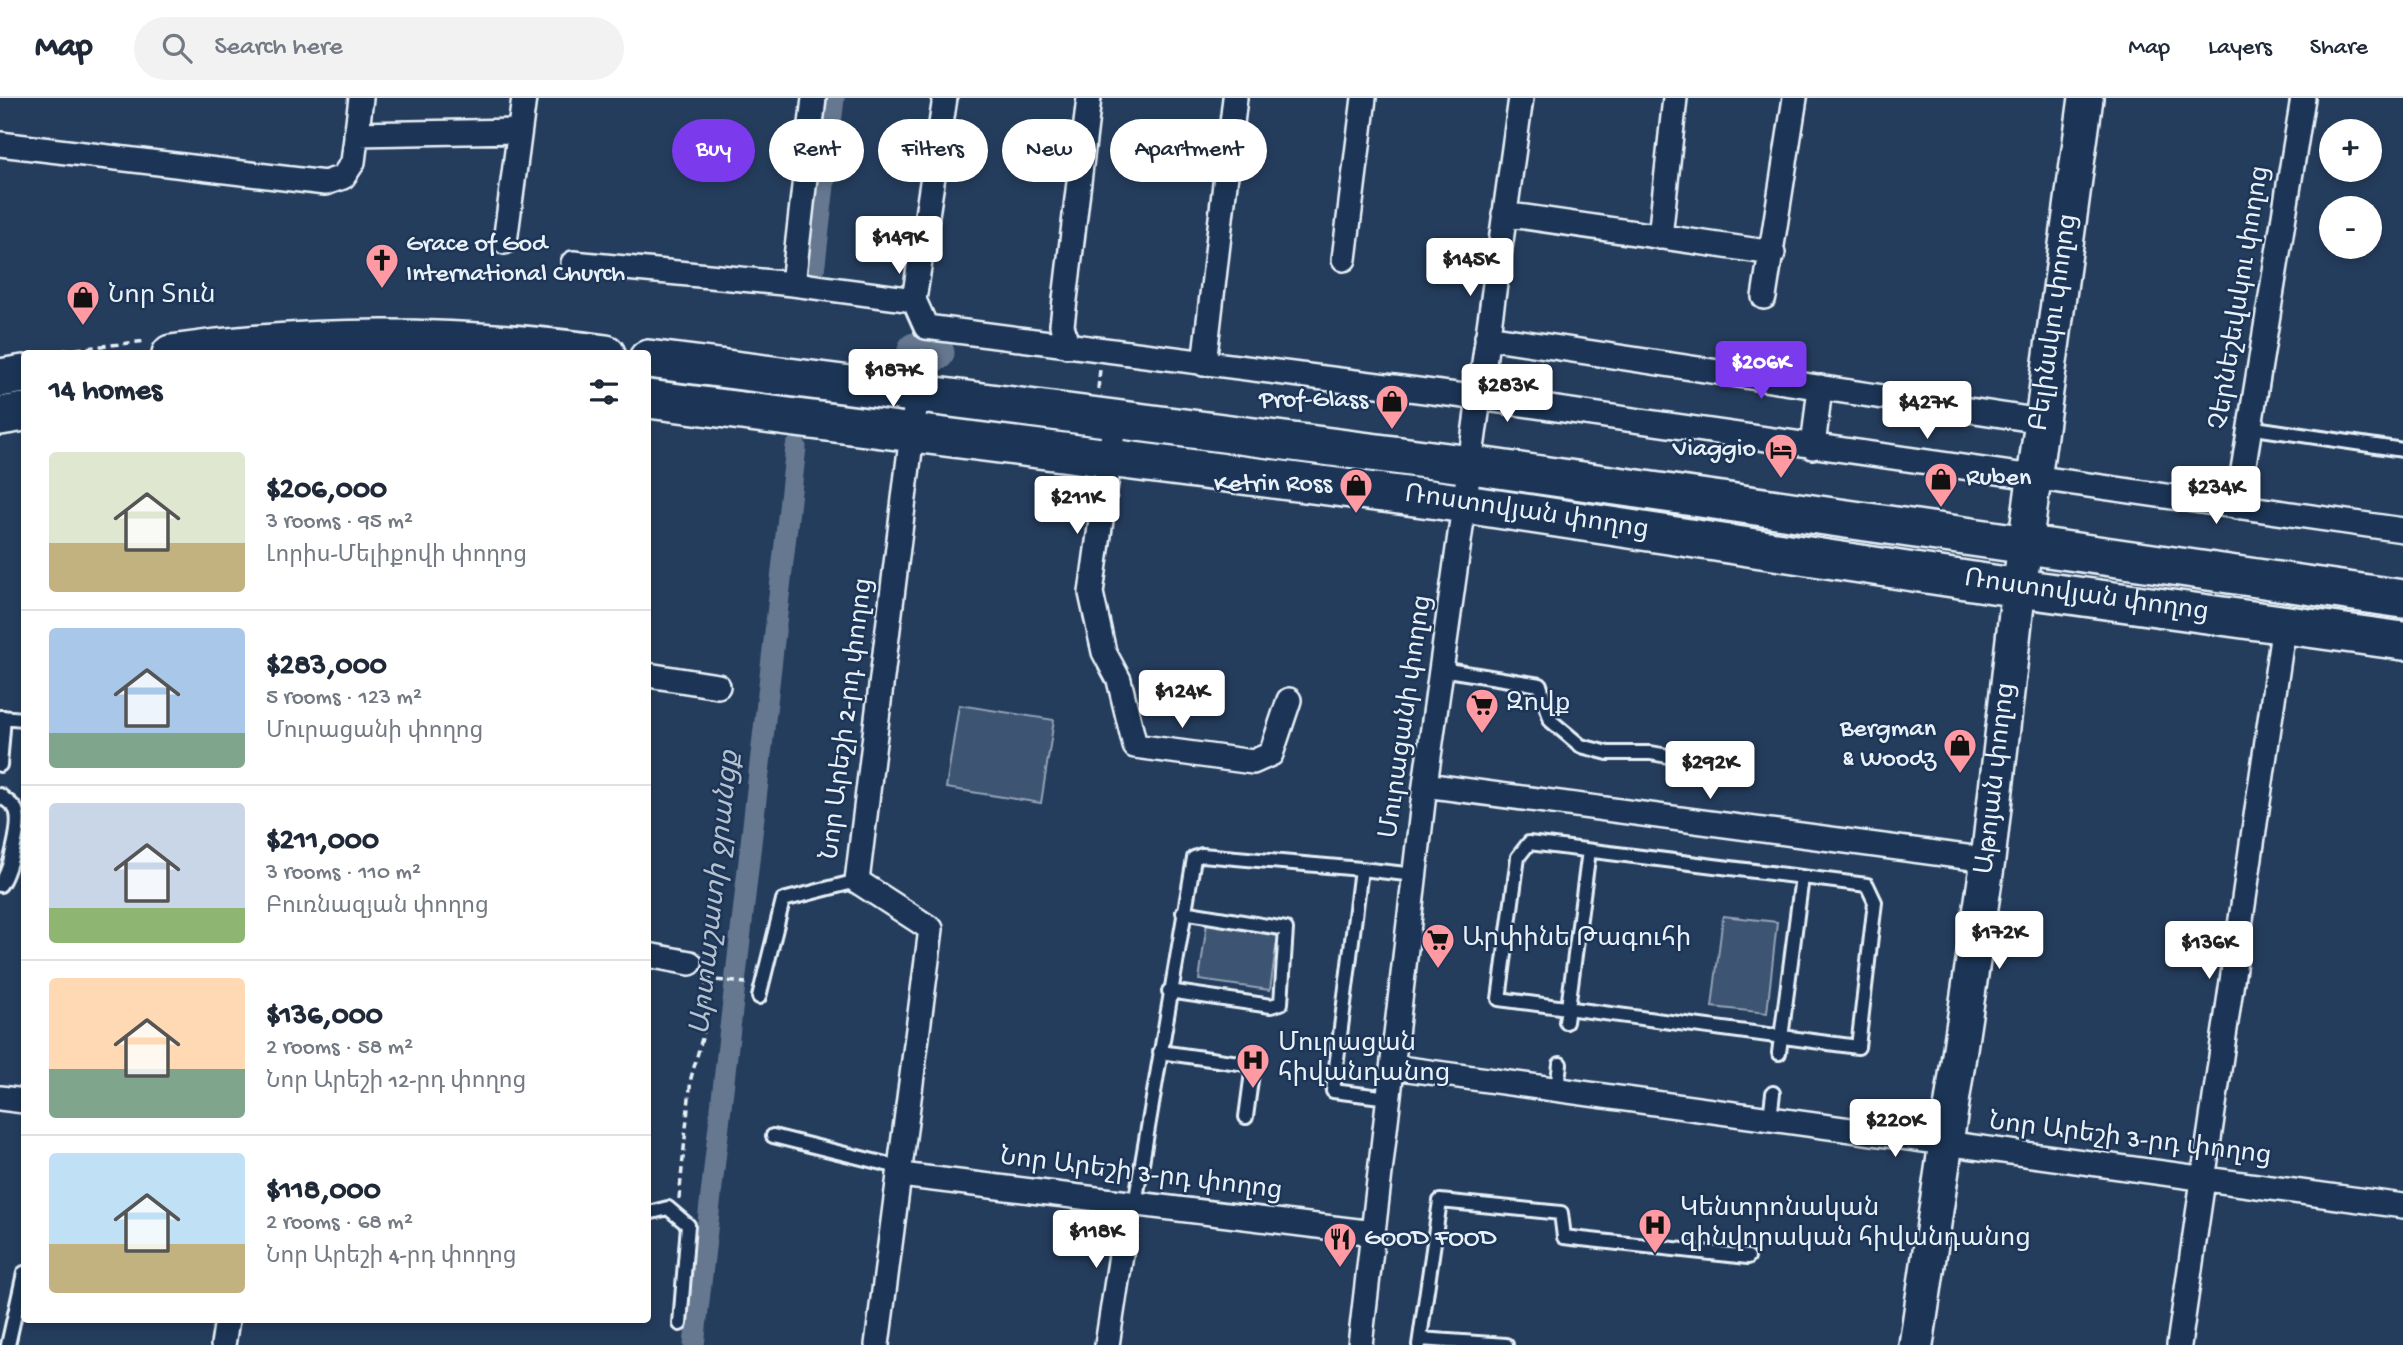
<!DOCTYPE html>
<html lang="en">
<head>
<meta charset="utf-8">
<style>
  :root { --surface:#fff; --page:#f2f2f3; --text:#1f2937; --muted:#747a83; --line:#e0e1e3; --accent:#7c3aed }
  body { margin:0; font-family:"Gochi Hand","Noto Sans Armenian",sans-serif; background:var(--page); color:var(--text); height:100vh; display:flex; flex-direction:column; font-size:26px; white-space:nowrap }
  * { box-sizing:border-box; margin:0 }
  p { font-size:23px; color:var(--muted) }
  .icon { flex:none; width:38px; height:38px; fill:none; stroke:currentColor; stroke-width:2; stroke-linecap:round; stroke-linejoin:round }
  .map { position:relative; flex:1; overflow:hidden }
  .panel { position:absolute; left:21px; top:252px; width:630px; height:973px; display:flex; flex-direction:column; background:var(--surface); border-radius:7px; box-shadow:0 4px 10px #0003 }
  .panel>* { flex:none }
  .hud { position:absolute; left:672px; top:21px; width:665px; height:63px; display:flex; gap:14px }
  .buttons { position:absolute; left:2319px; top:21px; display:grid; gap:14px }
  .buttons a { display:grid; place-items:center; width:63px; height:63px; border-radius:50%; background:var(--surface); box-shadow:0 4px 10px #0003; font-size:35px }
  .price { position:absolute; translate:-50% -60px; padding:0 16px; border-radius:7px; background:#fff; color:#222; font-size:23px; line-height:46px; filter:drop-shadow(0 2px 4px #0008) }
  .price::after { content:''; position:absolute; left:50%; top:42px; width:21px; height:16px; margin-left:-10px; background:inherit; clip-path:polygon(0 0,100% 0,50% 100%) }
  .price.selected { background:var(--accent); color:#fff }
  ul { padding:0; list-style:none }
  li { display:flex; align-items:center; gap:21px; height:175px; padding:0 28px }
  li+li { border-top:2px solid var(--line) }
  li span { display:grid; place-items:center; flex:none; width:196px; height:140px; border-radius:7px; color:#555 }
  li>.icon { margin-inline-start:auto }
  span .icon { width:84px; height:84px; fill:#fffc; stroke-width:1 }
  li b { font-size:30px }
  h2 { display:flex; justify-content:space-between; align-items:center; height:84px; padding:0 28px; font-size:30px }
  .chip { padding:0 24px; border-radius:32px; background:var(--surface); box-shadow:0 4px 10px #0003; font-size:24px; line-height:63px }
  .chip.selected { background:var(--accent); color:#fff }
  header { display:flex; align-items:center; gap:42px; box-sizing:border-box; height:98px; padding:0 35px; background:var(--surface); border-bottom:2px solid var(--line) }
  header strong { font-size:33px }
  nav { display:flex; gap:38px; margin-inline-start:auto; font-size:24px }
  .search { width:490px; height:63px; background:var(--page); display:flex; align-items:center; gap:18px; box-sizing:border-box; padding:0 24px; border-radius:38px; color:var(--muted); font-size:26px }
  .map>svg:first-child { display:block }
</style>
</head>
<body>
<header>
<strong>Map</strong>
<div class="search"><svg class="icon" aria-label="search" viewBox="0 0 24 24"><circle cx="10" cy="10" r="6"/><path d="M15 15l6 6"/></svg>Search here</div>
<nav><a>Map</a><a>Layers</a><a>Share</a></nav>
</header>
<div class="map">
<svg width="2403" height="1247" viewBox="0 0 2403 1247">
  <rect width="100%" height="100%" fill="#253d5d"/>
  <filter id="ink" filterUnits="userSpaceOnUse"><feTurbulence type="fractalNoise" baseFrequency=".0143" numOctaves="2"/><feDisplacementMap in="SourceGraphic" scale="14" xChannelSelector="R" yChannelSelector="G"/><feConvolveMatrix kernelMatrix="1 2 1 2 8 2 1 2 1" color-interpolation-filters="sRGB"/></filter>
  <g filter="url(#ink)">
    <path fill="#3e5472" stroke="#93a2b5" stroke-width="2" d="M959,607L1054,622L1041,705L946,690Z
      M1723,818L1777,824L1767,915L1712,909Z
      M1207,825L1278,836L1270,892L1199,882Z"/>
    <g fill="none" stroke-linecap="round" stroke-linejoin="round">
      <path stroke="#657890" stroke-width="21" d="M813,183L834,0
        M694,1247L796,349"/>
      <path stroke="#657890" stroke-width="35" d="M915,252L937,255"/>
      <defs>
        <path id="service" d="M2248,329L2403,352
          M1441,571L1540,587L1551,623L1581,648L1608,655H1651L1706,665
          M0,619L24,621
          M0,667L4,619
          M0,697C5,702 13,706 16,712C22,726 9,775 0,787
          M1529,745L1867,787L1875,804L1858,949L1499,901L1518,759Z
          M1169,893L1271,908L1281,905L1286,831L1183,814
          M759,899L783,802L857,783
          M1566,924L1589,753
          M1160,954L1253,967L1246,1019
          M1779,955L1802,779
          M1557,991L1560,966
          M1389,1000L1333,993L1361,771L1415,777
          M1770,1020L1773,995
          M773,1038L902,1070
          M1135,1106L1194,760L1202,757L1361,771
          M648,1115L668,1110L688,1127L680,1226
          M1420,1241L1506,1247
          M8,1247L24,1175
          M1419,1247L1440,1103L1561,1115L1564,1139L1572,1140L1748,1159"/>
        <path id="minor" d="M356,36L519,33
          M0,46L325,85L343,79L353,64L361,0
          M1504,116L1773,155
          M1660,139L1675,0
          M505,144L524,0
          M1344,161L1364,0
          M573,165L793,186L914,202L926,229L1480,300L2403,432
          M793,186L814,0
          M1764,199L1795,0
          M914,202L945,0
          M1487,239L2041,323
          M1067,248L1062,227L1089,0
          M1204,266L1235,0
          M1115,320L1091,495L1104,554L1119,582L1135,648L1253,664L1271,656L1289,602
          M1813,349L1820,289
          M2237,409L2303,0
          M648,577L718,588
          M1425,687L1988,762
          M648,857L690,865
          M1393,969L2403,1108
          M0,1000L24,1003
          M901,1077L1374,1135
          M223,1247L227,1222
          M877,1247L931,831L857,783L917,295
          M1107,1247L1129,1105
          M1360,1247L1425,687L1521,0
          M2179,1247L2284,526"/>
        <g id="secondary">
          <path id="s1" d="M1916,1247L1988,762L2017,506L2086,0"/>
        </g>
        <g id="primary">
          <path d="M171,256C315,235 462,237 606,256"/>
          <path d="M648,261L1471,367L2403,501"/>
          <path d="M0,280L24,276"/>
          <path id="s2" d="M648,301L1438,402L2019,490L2403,543"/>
          <path d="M0,318L24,314"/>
        </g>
      </defs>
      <use href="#service" stroke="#e8f1f8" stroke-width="18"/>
      <use href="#minor" stroke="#e8f1f8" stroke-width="28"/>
      <use href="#secondary" stroke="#e8f1f8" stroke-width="38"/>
      <use href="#primary" stroke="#e8f1f8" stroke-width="42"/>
      <path stroke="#e8f1f8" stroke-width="3.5" stroke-dasharray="7 5" stroke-linecap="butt" d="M40,255L147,243
        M921,270L923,250
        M1098,291L1100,271
        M705,881L746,885
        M679,1101L691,980L704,933L706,881"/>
      <use href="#service" stroke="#1d3557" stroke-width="12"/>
      <use href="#minor" stroke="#1d3557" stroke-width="23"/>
      <use href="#secondary" stroke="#1d3557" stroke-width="33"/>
      <use href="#primary" stroke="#1d3557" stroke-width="37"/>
    </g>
  </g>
  <defs>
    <symbol id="church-pin" viewBox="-11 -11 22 30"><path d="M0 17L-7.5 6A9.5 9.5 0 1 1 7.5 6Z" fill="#ff9aa2" stroke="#1d3557"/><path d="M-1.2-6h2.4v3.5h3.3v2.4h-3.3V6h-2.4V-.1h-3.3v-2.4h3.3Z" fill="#111"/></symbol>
    <symbol id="shop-pin" viewBox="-11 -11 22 30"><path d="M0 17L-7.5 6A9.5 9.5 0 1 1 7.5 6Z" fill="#ff9aa2" stroke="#1d3557"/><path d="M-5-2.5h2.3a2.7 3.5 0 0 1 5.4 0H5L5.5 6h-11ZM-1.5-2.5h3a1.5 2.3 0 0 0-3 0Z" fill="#111"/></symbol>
    <symbol id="hotel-pin" viewBox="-11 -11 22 30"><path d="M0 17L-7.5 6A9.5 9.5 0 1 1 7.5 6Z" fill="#ff9aa2" stroke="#1d3557"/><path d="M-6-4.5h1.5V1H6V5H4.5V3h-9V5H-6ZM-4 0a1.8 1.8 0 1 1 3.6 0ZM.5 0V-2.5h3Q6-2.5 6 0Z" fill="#111"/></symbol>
    <symbol id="supermarket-pin" viewBox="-11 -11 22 30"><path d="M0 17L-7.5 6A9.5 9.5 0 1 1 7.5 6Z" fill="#ff9aa2" stroke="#1d3557"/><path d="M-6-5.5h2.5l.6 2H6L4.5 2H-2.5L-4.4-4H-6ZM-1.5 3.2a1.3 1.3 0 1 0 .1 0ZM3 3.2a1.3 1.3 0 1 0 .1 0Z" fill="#111"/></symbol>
    <symbol id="hospital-pin" viewBox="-11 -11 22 30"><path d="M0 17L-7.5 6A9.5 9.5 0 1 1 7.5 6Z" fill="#ff9aa2" stroke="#1d3557"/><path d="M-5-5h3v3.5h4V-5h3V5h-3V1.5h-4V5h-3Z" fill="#111"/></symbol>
    <symbol id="restaurant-pin" viewBox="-11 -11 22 30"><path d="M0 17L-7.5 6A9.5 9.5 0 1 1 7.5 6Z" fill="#ff9aa2" stroke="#1d3557"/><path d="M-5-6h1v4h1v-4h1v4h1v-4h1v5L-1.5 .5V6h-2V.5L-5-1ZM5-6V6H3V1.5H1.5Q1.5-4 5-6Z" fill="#111"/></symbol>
  </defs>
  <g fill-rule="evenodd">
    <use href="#church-pin" x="363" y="143" width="38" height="52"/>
    <use href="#shop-pin" x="64" y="180" width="38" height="52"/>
    <use href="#shop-pin" x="1373" y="284" width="38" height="52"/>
    <use href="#hotel-pin" x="1762" y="333" width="38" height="52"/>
    <use href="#shop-pin" x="1922" y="362" width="38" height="52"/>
    <use href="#shop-pin" x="1337" y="368" width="38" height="52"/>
    <use href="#supermarket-pin" x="1463" y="588" width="38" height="52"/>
    <use href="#shop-pin" x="1941" y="628" width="38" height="52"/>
    <use href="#supermarket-pin" x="1419" y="823" width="38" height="52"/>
    <use href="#hospital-pin" x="1234" y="943" width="38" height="52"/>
    <use href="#hospital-pin" x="1636" y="1108" width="38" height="52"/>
    <use href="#restaurant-pin" x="1321" y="1122" width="38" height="52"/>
  </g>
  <g text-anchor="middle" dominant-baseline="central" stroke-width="5" stroke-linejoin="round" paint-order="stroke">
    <g font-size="26" fill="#e8f1f8" stroke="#1d3557" text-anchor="start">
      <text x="406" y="147">Grace of God<tspan x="406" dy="30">International Church</tspan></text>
      <text x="108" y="199">Նոր Տուն</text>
      <text x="1368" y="303" text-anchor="end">Prof-Glass</text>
      <text x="1756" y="352" text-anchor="end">Viaggio</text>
      <text x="1966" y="381">Ruben</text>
      <text x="1332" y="387" text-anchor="end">Ketrin Ross</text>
      <text x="1506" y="607">Զովք</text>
      <text x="1936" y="632" text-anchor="end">Bergman<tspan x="1936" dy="30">&amp; Woodz</tspan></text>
      <text x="1462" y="842">Արփինե Թագուհի</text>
      <text x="1278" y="947">Մուրացան<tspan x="1278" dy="30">հիվանդանոց</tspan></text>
      <text x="1680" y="1112">Կենտրոնական<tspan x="1680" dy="30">զինվորական հիվանդանոց</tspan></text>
      <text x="1364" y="1141">GOOD FOOD</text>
    </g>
    <g font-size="26" fill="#e8f1f8" stroke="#1d3557">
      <text transform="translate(2242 200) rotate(-81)">Չերնեշեվսկու փողոց</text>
      <text stroke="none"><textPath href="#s1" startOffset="1032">Բելինսկու փողոց</textPath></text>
      <text stroke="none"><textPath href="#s2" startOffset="886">Ռոստովյան փողոց</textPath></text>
      <text stroke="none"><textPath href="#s2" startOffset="1452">Ռոստովյան փողոց</textPath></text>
      <text transform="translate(1408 619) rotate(-82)">Մուրացանի փողոց</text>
      <text transform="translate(849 621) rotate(-83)">Նոր Արեշի 2-րդ փողոց</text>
      <text stroke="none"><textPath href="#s1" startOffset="572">Աթոյան փողոց</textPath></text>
      <text transform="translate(2130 1043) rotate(7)">Նոր Արեշի 3-րդ փողոց</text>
      <text transform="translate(1141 1078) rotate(7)">Նոր Արեշի 3-րդ փողոց</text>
    </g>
    <g font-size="28" font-style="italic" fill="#b4c1ce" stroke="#1d3557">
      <text transform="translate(717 795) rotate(-84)">Արտաշատի ջրանցք</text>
    </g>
  </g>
</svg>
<div class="buttons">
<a>+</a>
<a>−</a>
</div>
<b class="price" style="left:899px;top:178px">$149K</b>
<b class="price" style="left:1470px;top:200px">$145K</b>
<b class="price selected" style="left:1761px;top:303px">$206K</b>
<b class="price" style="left:893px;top:311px">$187K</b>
<b class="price" style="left:1507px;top:326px">$283K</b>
<b class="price" style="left:1927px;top:343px">$427K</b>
<b class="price" style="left:2216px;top:428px">$234K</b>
<b class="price" style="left:1077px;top:438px">$211K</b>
<b class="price" style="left:1182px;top:632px">$124K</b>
<b class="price" style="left:1710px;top:703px">$292K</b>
<b class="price" style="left:1999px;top:873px">$172K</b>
<b class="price" style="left:2209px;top:883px">$136K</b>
<b class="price" style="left:1895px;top:1061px">$220K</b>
<b class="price" style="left:1096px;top:1172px">$118K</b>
<div class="hud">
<a class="chip selected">Buy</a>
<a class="chip">Rent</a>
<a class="chip">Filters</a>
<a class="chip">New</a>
<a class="chip">Apartment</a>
</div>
<section class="panel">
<h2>14 homes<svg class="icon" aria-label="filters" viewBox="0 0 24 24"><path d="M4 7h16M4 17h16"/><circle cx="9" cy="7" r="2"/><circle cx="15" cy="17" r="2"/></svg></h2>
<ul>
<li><span style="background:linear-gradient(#dfe7d0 65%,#c2b280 0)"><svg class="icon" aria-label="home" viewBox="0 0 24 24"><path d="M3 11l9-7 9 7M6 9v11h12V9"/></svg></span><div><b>$206,000</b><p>3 rooms · 95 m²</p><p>Լորիս-Մելիքովի փողոց</p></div></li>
<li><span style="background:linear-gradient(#a9c7e8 75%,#7fa58c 0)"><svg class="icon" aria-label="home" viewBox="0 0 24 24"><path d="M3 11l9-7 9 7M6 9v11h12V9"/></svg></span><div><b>$283,000</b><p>5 rooms · 123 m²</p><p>Մուրացանի փողոց</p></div></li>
<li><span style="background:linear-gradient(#c9d6e8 75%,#8fb573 0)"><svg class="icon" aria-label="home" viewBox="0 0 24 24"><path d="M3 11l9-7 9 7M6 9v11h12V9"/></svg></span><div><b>$211,000</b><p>3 rooms · 110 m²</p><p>Բուռնազյան փողոց</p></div></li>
<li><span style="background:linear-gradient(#ffd9b3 65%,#7fa58c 0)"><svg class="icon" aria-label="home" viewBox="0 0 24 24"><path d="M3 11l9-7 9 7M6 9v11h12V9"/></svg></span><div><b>$136,000</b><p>2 rooms · 58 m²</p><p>Նոր Արեշի 12-րդ փողոց</p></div></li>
<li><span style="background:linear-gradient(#bfe0f5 65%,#c2b280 0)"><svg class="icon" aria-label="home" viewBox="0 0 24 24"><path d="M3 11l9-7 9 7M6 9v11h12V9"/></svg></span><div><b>$118,000</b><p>2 rooms · 68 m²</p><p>Նոր Արեշի 4-րդ փողոց</p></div></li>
</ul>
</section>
</div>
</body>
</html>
